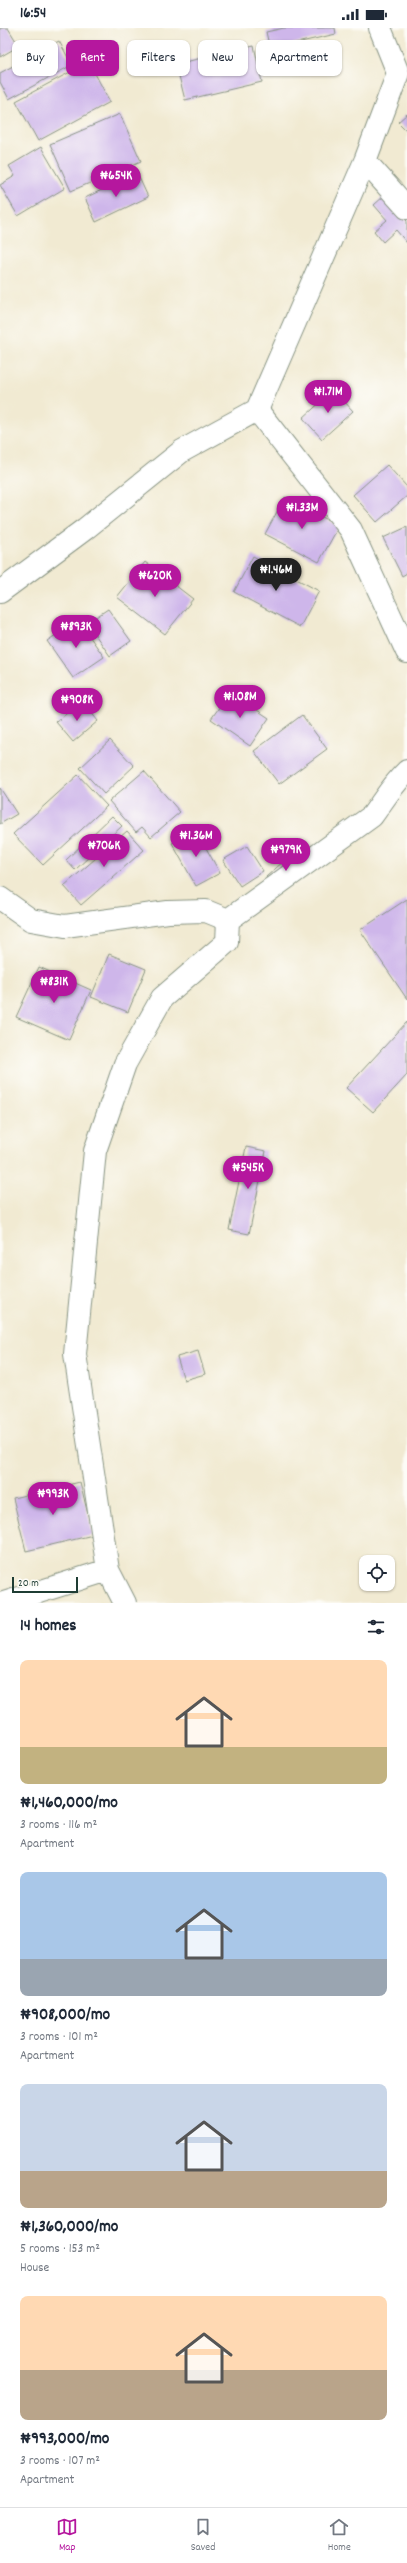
<!DOCTYPE html>
<html lang="en">
<head>
<meta charset="utf-8">
<style>
  :root { --surface:#fff; --page:#f6f6f7; --text:#1f2937; --muted:#747a83; --line:#e0e1e3; --accent:#b5179e }
  body { margin:0; font-family:Dekko,sans-serif; background:var(--page); color:var(--text); height:100vh; display:flex; flex-direction:column; font-size:15px; white-space:nowrap }
  * { box-sizing:border-box; margin:0 }
  p { font-size:13px; color:var(--muted) }
  .icon { flex:none; width:22px; height:22px; fill:none; stroke:currentColor; stroke-width:2; stroke-linecap:round; stroke-linejoin:round }
  .map { position:relative; height:1575px; overflow:hidden }
  .sheet { display:flex; flex-direction:column; background:var(--surface); flex:1 }
  .sheet>* { flex:none }
  .hud { position:absolute; left:12px; top:12px; width:383px; height:36px; display:flex; gap:8px }
  .controls { position:absolute; left:359px; top:1527px; display:grid; gap:8px }
  .controls a { display:grid; place-items:center; width:36px; height:36px; border-radius:8px; background:var(--surface); box-shadow:0 1px 3px #0004; font-size:20px }
  .scale { position:absolute; left:12px; bottom:10px; width:66px; box-sizing:border-box; padding-left:4px; border:2px solid #1f3d34; border-top:0; font-size:11px; line-height:14px; white-space:nowrap; color:#1f3d34; -webkit-text-stroke:3px #fdfcf7; paint-order:stroke }
  .price { position:absolute; translate:-50% -34px; padding:0 9px; border-radius:14px; background:var(--accent); color:#fff; font-size:13px; line-height:26px; filter:drop-shadow(0 1px 2px #0008) }
  .price::after { content:''; position:absolute; left:50%; top:24px; width:12px; height:9px; margin-left:-6px; background:inherit; clip-path:polygon(0 0,100% 0,50% 100%) }
  .price.current { background:#222; color:#fff }
  ul { padding:0; list-style:none }
  li { display:grid; align-content:center; gap:8px; height:212px; padding:0 20px }
  li span { display:grid; place-items:center; height:124px; border-radius:8px; color:#555 }
  li>.icon { margin-inline-start:auto }
  span .icon { width:72px; height:72px; fill:#fffc; stroke-width:1 }
  li b { font-size:17px }
  h2 { display:flex; justify-content:space-between; align-items:center; height:48px; padding:0 20px; font-size:17px }
  .pill { padding:0 14px; border-radius:8px; background:var(--surface); box-shadow:0 1px 3px #0004; font-size:14px; line-height:36px }
  .pill.current { background:var(--accent); color:#fff }
  .status { display:flex; justify-content:space-between; align-items:center; height:28px; padding:0 20px; background:var(--surface); direction:ltr }
  .status svg { height:11px; fill:currentColor }
  .tabs { display:flex; justify-content:space-around; align-items:center; height:56px; border-top:1px solid var(--line); background:var(--surface); font-size:11px; color:var(--muted) }
  .tabs a { display:grid; justify-items:center; gap:2px }
  .tabs .current { color:var(--accent) }
  .map>svg:first-child { display:block }
</style>
</head>
<body>
<div class="status"><b>16:54</b><svg viewBox="0 0 49 12"><path d="M0 12V9h3v3zM5 12V6h3v6zM10 12V3h3v9zM15 12V0h3v12zM26 1h20v11H26zM47 4h2v5h-2z"/></svg></div>
<div class="map">
<svg width="407" height="1575" viewBox="0 0 407 1575">
  <rect width="100%" height="100%" fill="#fdfcf7"/>
  <filter id="ink" filterUnits="userSpaceOnUse"><feTurbulence type="fractalNoise" baseFrequency=".025" numOctaves="2"/><feDisplacementMap in="SourceGraphic" scale="8" xChannelSelector="R" yChannelSelector="G"/><feConvolveMatrix kernelMatrix="1 2 1 2 8 2 1 2 1" color-interpolation-filters="sRGB"/></filter>
  <filter id="wash" filterUnits="userSpaceOnUse"><feTurbulence type="fractalNoise" baseFrequency=".012" numOctaves="4" result="noise"/><feDisplacementMap in="SourceGraphic" scale="16" xChannelSelector="R" yChannelSelector="G"/><feGaussianBlur stdDeviation="0.9" result="paint"/><feColorMatrix in="noise" values="0 0 0 0 0 0 0 0 0 0 0 0 0 0 0 0 0 1.4 0 .05"/><feComposite in="paint" operator="in"/></filter>
  <g filter="url(#wash)">
    <rect width="100%" height="100%" fill="#f1ead2"/>
    <g id="blocks">
      <path fill="#ceb6ea" d="M0,0H8L19,18L0,29Z
        M284,0H335L336,6L270,21L266,4Z
        M59,13L72,37L9,71L0,54V45Z
        M254,18L262,54L185,72L176,36Z
        M89,34L110,74L38,113L16,73Z
        M120,86L141,133L71,163L50,116Z
        M407,86V103L398,94Z
        M41,119L65,160L18,188L0,157L15,148L9,138Z
        M137,145L148,169L96,194L85,170Z
        M384,168L407,193V215L396,202L383,214L374,203L387,192L374,177Z
        M334,362L353,383L322,411L303,390Z
        M387,437L407,459V468L377,494L353,467Z
        M285,469L339,498L319,534L265,506Z
        M407,499V545L402,548L383,510Z
        M253,528L319,563L300,599L234,564Z
        M145,534L193,571L165,606L117,569Z
        M108,581L131,613L110,628L87,595Z
        M78,592L104,629L73,650L47,613Z
        M230,664L269,690L250,718L211,691Z
        M82,673L98,693L73,714L56,694Z
        M302,687L327,721L279,756L254,723Z
        M110,712L134,738L104,766L80,740Z
        M144,743L180,784L151,809L142,799L136,804L109,773Z
        M78,747L107,778L43,837L13,806Z
        M0,760L17,786L0,796Z
        M112,788L122,798L75,842L66,832Z
        M196,802L220,845L196,858L172,815Z
        M127,803L144,822L81,877L64,858Z
        M247,818L263,843L240,858L223,832Z
        M294,824L306,838L278,863L266,849Z
        M407,871V971L360,902Z
        M109,926L146,941L128,984L91,969Z
        M39,939L91,962L69,1012L16,989Z
        M407,994V1047L373,1084L346,1060Z
        M246,1119L266,1123L249,1206L229,1202Z
        M198,1323L205,1346L184,1352L177,1329Z
        M80,1454L93,1507L26,1523L13,1470Z"/>
    </g>
  </g>
  <g filter="url(#ink)">
    <use href="#blocks" fill-opacity="0" stroke="#889483" stroke-width="1"/>
    <g fill="none" stroke-linecap="round" stroke-linejoin="round">
      <defs>
        <path id="minor" d="M365,133L407,180
          M257,382L351,502L407,624
          M0,564L85,501L182,423L257,382L365,133L398,45L380,0
          M0,870L31,892L65,898L168,884L206,883L228,892
          M228,892L372,788C384,772 392,757 407,743
          M4,1575L108,1542
          M125,1575L108,1542L75,1326L95,1123L125,1036L162,970L227,914L228,892"/>
      </defs>
      <use href="#minor" stroke="#889483" stroke-width="24"/>
      <use href="#minor" stroke="#fff" stroke-width="22"/>
    </g>
  </g>
</svg>
<div class="controls">
<a><svg class="icon" aria-label="locate" viewBox="0 0 24 24"><circle cx="12" cy="12" r="6"/><path d="M12 2v4M12 18v4M2 12h4M18 12h4"/></svg></a>
</div>
<div class="scale">20 m</div>
<b class="price" style="left:116px;top:170px">₦654K</b>
<b class="price" style="left:328px;top:386px">₦1.71M</b>
<b class="price" style="left:302px;top:502px">₦1.33M</b>
<b class="price current" style="left:276px;top:564px">₦1.46M</b>
<b class="price" style="left:155px;top:570px">₦620K</b>
<b class="price" style="left:76px;top:621px">₦893K</b>
<b class="price" style="left:240px;top:691px">₦1.08M</b>
<b class="price" style="left:77px;top:694px">₦908K</b>
<b class="price" style="left:196px;top:830px">₦1.36M</b>
<b class="price" style="left:104px;top:840px">₦706K</b>
<b class="price" style="left:286px;top:844px">₦979K</b>
<b class="price" style="left:54px;top:976px">₦831K</b>
<b class="price" style="left:248px;top:1162px">₦545K</b>
<b class="price" style="left:53px;top:1488px">₦993K</b>
<div class="hud">
<a class="pill">Buy</a>
<a class="pill current">Rent</a>
<a class="pill">Filters</a>
<a class="pill">New</a>
<a class="pill">Apartment</a>
</div>
</div>
<section class="sheet">
<h2>14 homes<svg class="icon" aria-label="filters" viewBox="0 0 24 24"><path d="M4 7h16M4 17h16"/><circle cx="9" cy="7" r="2"/><circle cx="15" cy="17" r="2"/></svg></h2>
<ul>
<li><span style="background:linear-gradient(#ffd9b3 70%,#c2b280 0)"><svg class="icon" aria-label="home" viewBox="0 0 24 24"><path d="M3 11l9-7 9 7M6 9v11h12V9"/></svg></span><div><b>₦1,460,000/mo</b><p>3 rooms · 116 m²</p><p>Apartment</p></div></li>
<li><span style="background:linear-gradient(#a9c7e8 70%,#9aa5b1 0)"><svg class="icon" aria-label="home" viewBox="0 0 24 24"><path d="M3 11l9-7 9 7M6 9v11h12V9"/></svg></span><div><b>₦908,000/mo</b><p>3 rooms · 101 m²</p><p>Apartment</p></div></li>
<li><span style="background:linear-gradient(#c9d6e8 70%,#b9a48a 0)"><svg class="icon" aria-label="home" viewBox="0 0 24 24"><path d="M3 11l9-7 9 7M6 9v11h12V9"/></svg></span><div><b>₦1,360,000/mo</b><p>5 rooms · 153 m²</p><p>House</p></div></li>
<li><span style="background:linear-gradient(#ffd9b3 60%,#b9a48a 0)"><svg class="icon" aria-label="home" viewBox="0 0 24 24"><path d="M3 11l9-7 9 7M6 9v11h12V9"/></svg></span><div><b>₦993,000/mo</b><p>3 rooms · 107 m²</p><p>Apartment</p></div></li>
</ul>
</section>
<nav class="tabs">
<a class="current"><svg class="icon" aria-label="map" viewBox="0 0 24 24"><path d="M3 6l6-2 6 2 6-2v14l-6 2-6-2-6 2zM9 4v14M15 6v14"/></svg>Map</a>
<a><svg class="icon" aria-label="saved" viewBox="0 0 24 24"><path d="M7 4h10v16l-5-4-5 4z"/></svg>Saved</a>
<a><svg class="icon" aria-label="home" viewBox="0 0 24 24"><path d="M3 11l9-7 9 7M6 9v11h12V9"/></svg>Home</a>
</nav>
</body>
</html>
